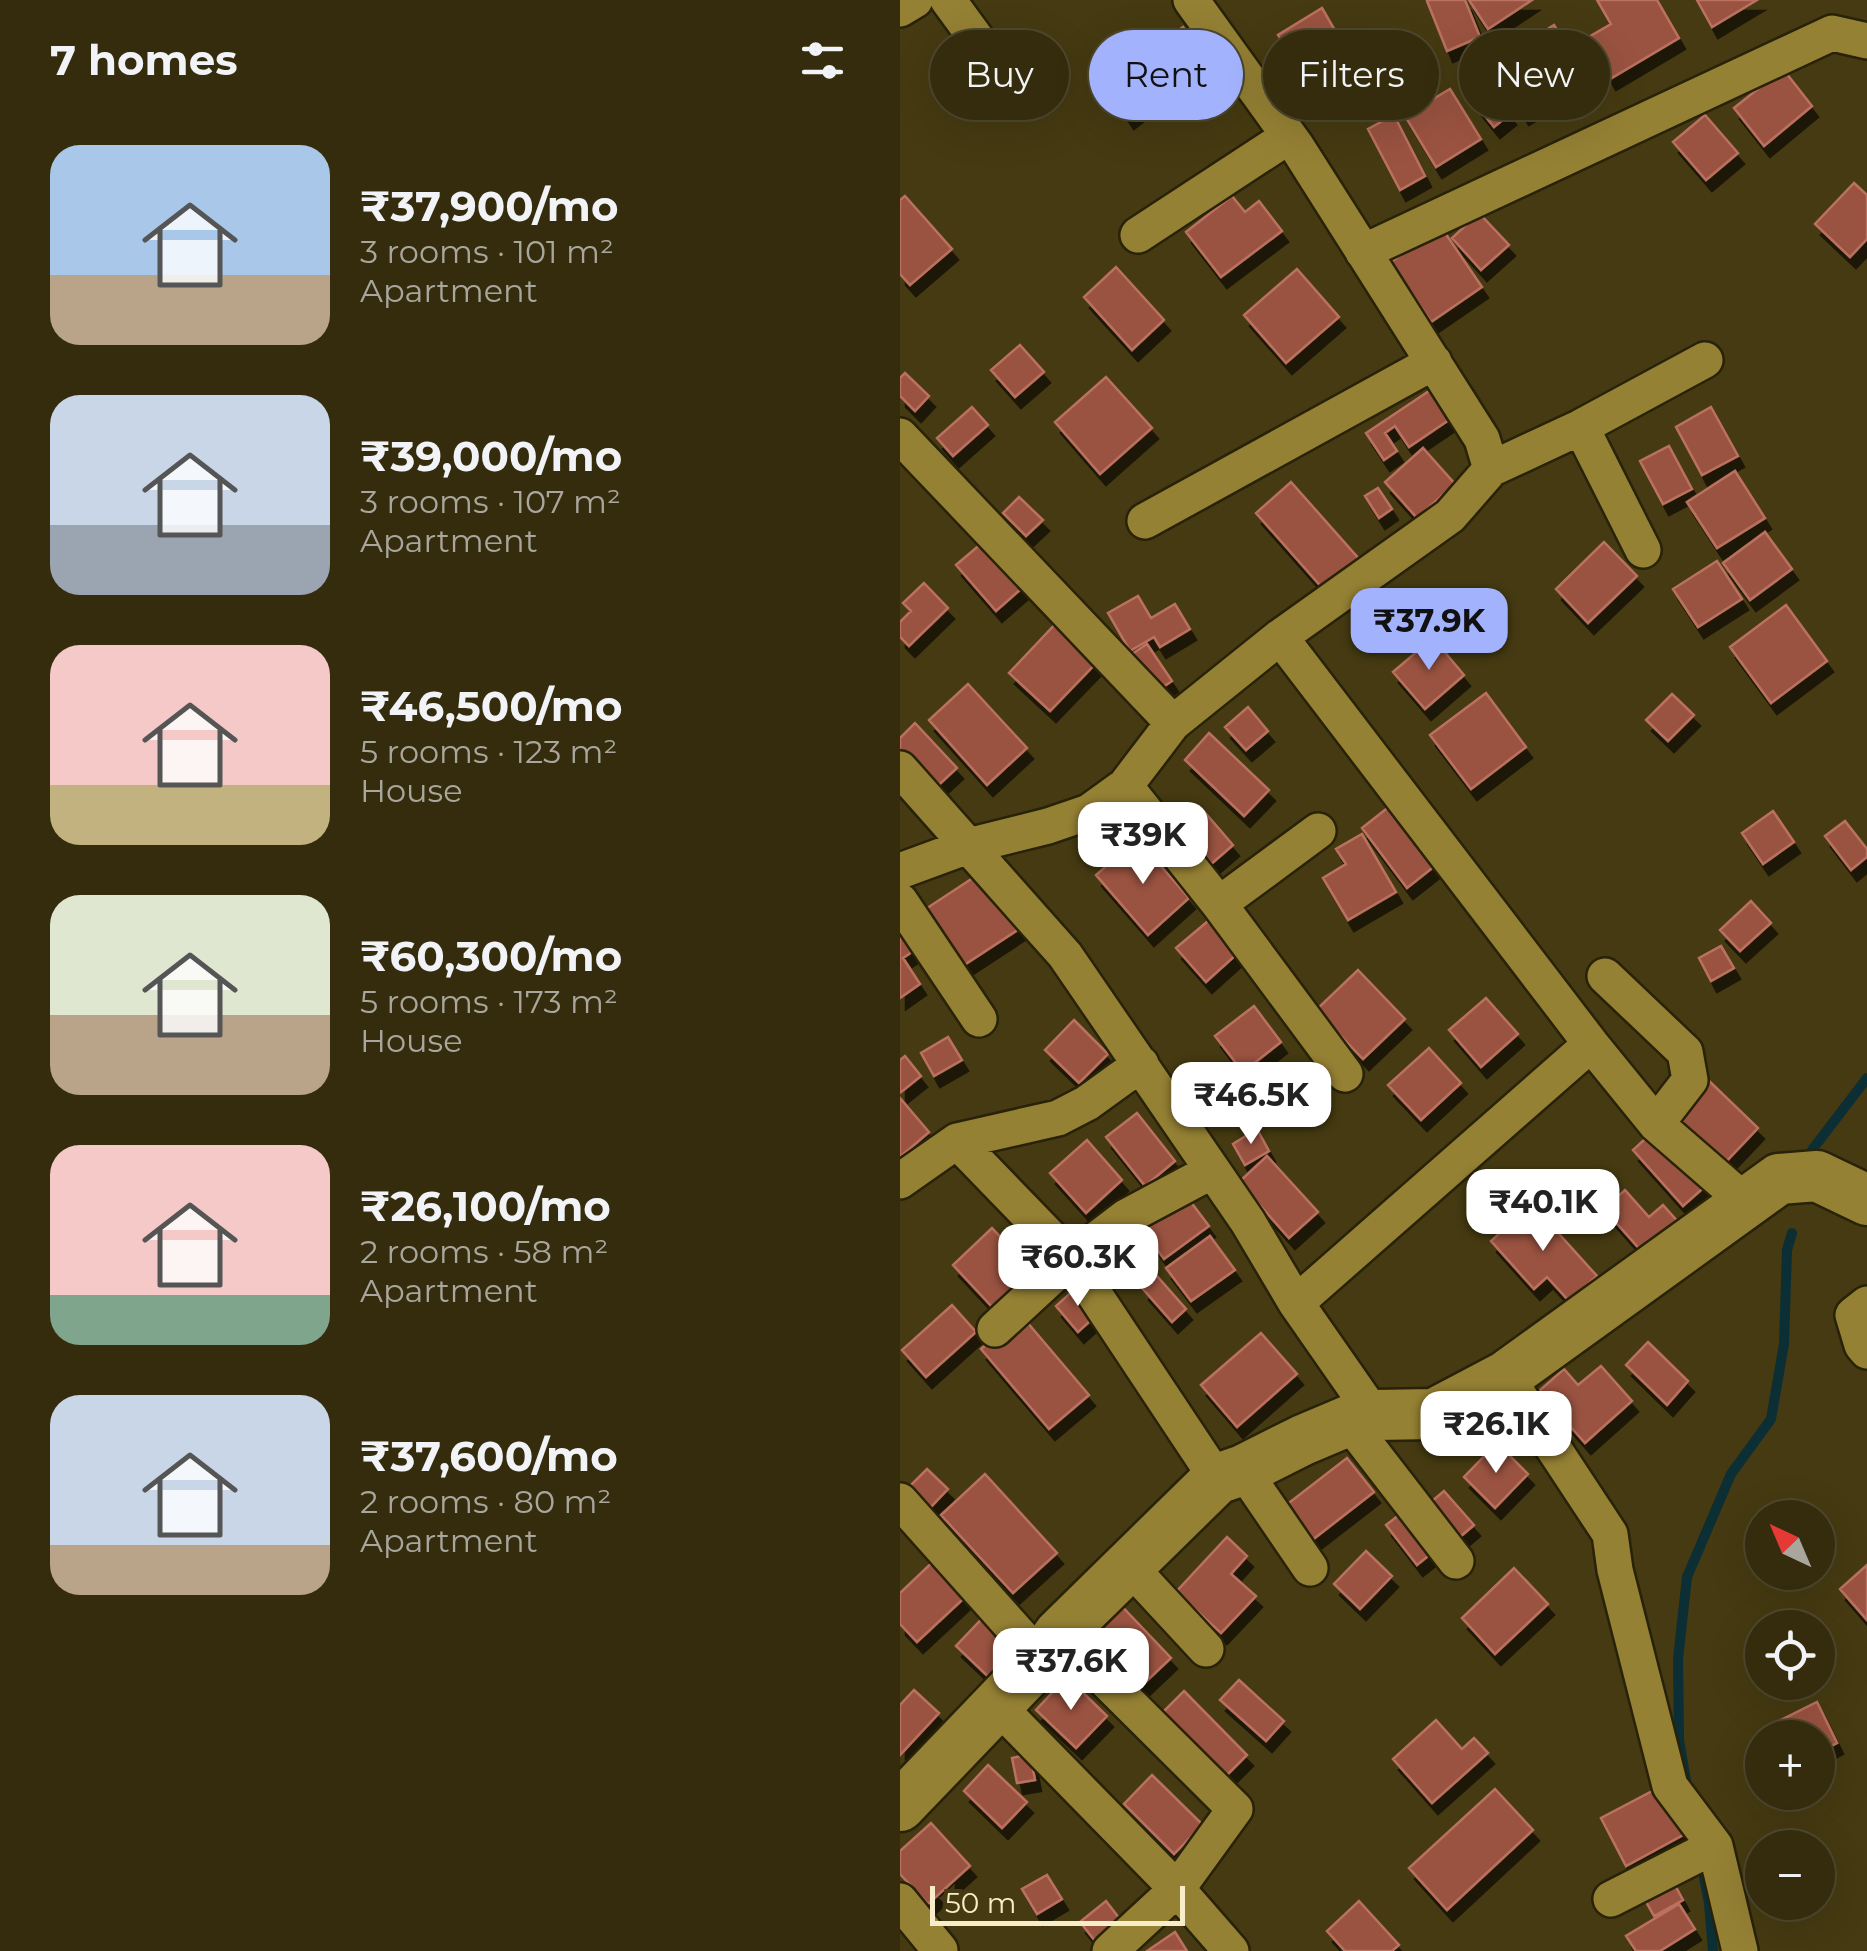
<!DOCTYPE html>
<html lang="en">
<head>
<meta charset="utf-8">
<style>
  :root { --surface:#342c0d; --page:#3f381b; --text:#f1f3f6; --muted:#a9a79d; --line:#4e482e; --accent:#a2b2fd }
  body { margin:0; font-family:Montserrat,sans-serif; background:var(--page); color:var(--text); height:100vh; display:flex; flex-direction:column; font-size:38px; white-space:nowrap }
  * { box-sizing:border-box; margin:0 }
  p { font-size:32px; color:var(--muted) }
  .icon { flex:none; width:55px; height:55px; fill:none; stroke:currentColor; stroke-width:2; stroke-linecap:round; stroke-linejoin:round }
  .map { position:relative; flex:1; overflow:hidden }
  .drawer { display:flex; flex-direction:column; background:var(--surface); width:900px }
  .drawer>* { flex:none }
  .banner { position:absolute; left:30px; top:30px; width:785px; height:90px; display:flex; gap:20px }
  .needle { width:65px; rotate:316deg }
  .controls { position:absolute; left:845px; top:1500px; display:grid; gap:20px }
  .controls a { display:grid; place-items:center; width:90px; height:90px; border-radius:50%; background:var(--surface); box-shadow:0 10px 40px #0002,0 0 0 2px var(--line); font-size:50px }
  .scale { position:absolute; left:30px; bottom:25px; width:255px; box-sizing:border-box; padding-left:10px; border:5px solid #f7edc8; border-top:0; font-size:28px; line-height:35px; white-space:nowrap; color:#f7edc8; -webkit-text-stroke:8px #453a11; paint-order:stroke }
  .price { position:absolute; translate:-50% -85px; padding:0 22px; border-radius:20px; background:#fff; color:#222; font-size:32px; line-height:65px; filter:drop-shadow(0 2px 5px #0008) }
  .price::after { content:''; position:absolute; left:50%; top:60px; width:30px; height:22px; margin-left:-15px; background:inherit; clip-path:polygon(0 0,100% 0,50% 100%) }
  .price.selected { background:var(--accent); color:#111 }
  ul { padding:0; list-style:none }
  li { display:flex; align-items:center; gap:30px; height:250px; padding:0 50px }
  li span { display:grid; place-items:center; flex:none; width:280px; height:200px; border-radius:30px; color:#555 }
  li>.icon { margin-inline-start:auto }
  span .icon { width:120px; height:120px; fill:#fffc; stroke-width:1 }
  li b { font-size:42px }
  h2 { display:flex; justify-content:space-between; align-items:center; height:120px; padding:0 50px; font-size:42px }
  .tag { padding:0 35px; border-radius:45px; background:var(--surface); box-shadow:0 10px 40px #0002,0 0 0 2px var(--line); font-size:35px; line-height:90px }
  .tag.selected { background:var(--accent); color:#111 }
  main { display:flex; flex:1; min-height:0 }
  .map>svg:first-child { display:block }
</style>
</head>
<body>
<main>
<section class="drawer">
<h2>7 homes<svg class="icon" aria-label="filters" viewBox="0 0 24 24"><path d="M4 7h16M4 17h16"/><circle cx="9" cy="7" r="2"/><circle cx="15" cy="17" r="2"/></svg></h2>
<ul>
<li><span style="background:linear-gradient(#a9c7e8 65%,#b9a48a 0)"><svg class="icon" aria-label="home" viewBox="0 0 24 24"><path d="M3 11l9-7 9 7M6 9v11h12V9"/></svg></span><div><b>₹37,900/mo</b><p>3 rooms · 101 m²</p><p>Apartment</p></div></li>
<li><span style="background:linear-gradient(#c9d6e8 65%,#9aa5b1 0)"><svg class="icon" aria-label="home" viewBox="0 0 24 24"><path d="M3 11l9-7 9 7M6 9v11h12V9"/></svg></span><div><b>₹39,000/mo</b><p>3 rooms · 107 m²</p><p>Apartment</p></div></li>
<li><span style="background:linear-gradient(#f6c9c9 70%,#c2b280 0)"><svg class="icon" aria-label="home" viewBox="0 0 24 24"><path d="M3 11l9-7 9 7M6 9v11h12V9"/></svg></span><div><b>₹46,500/mo</b><p>5 rooms · 123 m²</p><p>House</p></div></li>
<li><span style="background:linear-gradient(#dfe7d0 60%,#b9a48a 0)"><svg class="icon" aria-label="home" viewBox="0 0 24 24"><path d="M3 11l9-7 9 7M6 9v11h12V9"/></svg></span><div><b>₹60,300/mo</b><p>5 rooms · 173 m²</p><p>House</p></div></li>
<li><span style="background:linear-gradient(#f6c9c9 75%,#7fa58c 0)"><svg class="icon" aria-label="home" viewBox="0 0 24 24"><path d="M3 11l9-7 9 7M6 9v11h12V9"/></svg></span><div><b>₹26,100/mo</b><p>2 rooms · 58 m²</p><p>Apartment</p></div></li>
<li><span style="background:linear-gradient(#c9d6e8 75%,#b9a48a 0)"><svg class="icon" aria-label="home" viewBox="0 0 24 24"><path d="M3 11l9-7 9 7M6 9v11h12V9"/></svg></span><div><b>₹37,600/mo</b><p>2 rooms · 80 m²</p><p>Apartment</p></div></li>
</ul>
</section>
<div class="map">
<svg width="967" height="1951" viewBox="0 0 967 1951">
  <defs>
    <filter id="shadow"><feDropShadow dx="6" dy="11" stdDeviation="0" flood-color="#0009"/></filter>
  </defs>
  <rect width="100%" height="100%" fill="#453a11"/>
  <g fill="none" stroke-linecap="round" stroke-linejoin="round">
    <path stroke="#0c2e35" stroke-width="10" d="M911,1157L912,1150L967,1078
      M786,1780L779,1740L778,1659L787,1577L831,1474L871,1419L884,1344L887,1250L892,1233
      M802,1867L809,1903L813,1951"/>
  </g>
  <path fill="#9a5241" stroke="#bb715f" stroke-width="2.5" filter="url(#shadow)" d="M530,0H565L580,37L547,51L527,1Z
    M569,0H632L588,29Z
    M697,0H757L779,38L710,79L687,38L711,24Z
    M797,0H857L812,27Z
    M422,8L440,39L397,65L378,35Z
    M654,25L685,76L623,114L592,64Z
    M283,27L310,66L259,102L232,63Z
    M127,66L144,93L125,105L109,78Z
    M883,69L912,106L864,146L834,108Z
    M222,70L246,104L228,118L204,83Z
    M590,88L610,114L594,127L573,101Z
    M550,89L581,139L536,167L505,116Z
    M494,115L525,176L500,190L468,129Z
    M805,115L838,153L806,180L773,142Z
    M954,183L967,195V239L950,257L915,224Z
    M5,196L52,249L10,285L0,274V200Z
    M332,196L345,212L359,201L382,231L321,277L286,232Z
    M579,213L609,245L581,270L552,238Z
    M541,227L582,287L531,322L491,262Z
    M216,267L264,320L232,350L184,297Z
    M397,269L439,317L386,363L344,315Z
    M120,345L144,372L115,397L91,370Z
    M5,373L29,396L15,411L0,396V378Z
    M206,377L252,428L200,474L155,422Z
    M532,389L552,418L509,447L495,426L485,433L497,451L484,460L466,433Z
    M72,407L88,425L53,456L37,438Z
    M811,407L838,456L802,475L776,427Z
    M769,446L792,489L763,504L740,461Z
    M523,448L555,484L517,518L485,482Z
    M835,471L865,518L817,548L787,502Z
    M391,482L460,560L425,591L356,513Z
    M478,488L492,509L479,518L465,496Z
    M119,497L143,520L126,536L103,513Z
    M865,532L892,569L850,600L823,563Z
    M89,537L129,582L96,611L56,565Z
    M704,542L737,576L688,623L656,589Z
    M817,561L842,599L798,627L773,589Z
    M24,583L48,608L9,646L0,637V622L11,611L3,603Z
    M238,596L251,618L275,604L290,629L260,647L254,637L230,651L208,613Z
    M886,605L927,661L871,703L830,647Z
    M160,619L201,658L150,711L109,673Z
    M533,638L564,675L525,709L493,672Z
    M247,644L272,681L257,691L232,654Z
    M68,684L127,748L87,785L29,720Z
    M586,693L626,747L571,789L530,735Z
    M772,694L794,715L768,741L746,720Z
    M348,707L368,731L346,750L325,727Z
    M15,723L57,768L31,792L0,759V738Z
    M309,733L369,790L344,816L285,760Z
    M495,802L541,861L507,888L462,828Z
    M302,809L333,845L310,865L278,830Z
    M873,811L894,842L863,864L842,833Z
    M945,821L967,849V857L951,870L925,836Z
    M462,834L496,892L448,920L423,878L446,864L436,849Z
    M237,839L289,898L248,935L196,875Z
    M82,872L119,929L55,971L18,914Z
    M851,901L871,923L840,951L820,930Z
    M0,921L18,948L3,958L20,984L0,998Z
    M308,921L337,954L306,982L276,948Z
    M821,946L834,968L811,981L799,958Z
    M458,970L505,1019L463,1059L416,1010Z
    M586,998L618,1034L581,1067L549,1030Z
    M354,1006L381,1042L343,1072L315,1036Z
    M174,1020L208,1054L179,1083L145,1050Z
    M48,1037L62,1060L34,1076L21,1053Z
    M529,1048L561,1083L521,1120L488,1085Z
    M5,1056L21,1076L0,1093V1060Z
    M807,1079L858,1128L821,1167L770,1118Z
    M0,1098L29,1132L0,1157Z
    M237,1113L275,1161L245,1186L206,1137Z
    M758,1127L809,1183L783,1206L733,1150Z
    M357,1129L369,1151L345,1165L333,1144Z
    M187,1140L222,1180L186,1213L150,1173Z
    M367,1156L418,1212L389,1238L339,1182Z
    M281,1189L309,1226L264,1259L237,1221Z
    M725,1190L749,1217L763,1205L787,1232L752,1263L704,1209Z
    M632,1204L697,1276L669,1301L647,1277L634,1289L591,1241Z
    M92,1228L133,1272L94,1309L53,1265Z
    M310,1236L335,1270L291,1301L266,1268Z
    M257,1276L286,1309L272,1322L243,1289Z
    M178,1286L200,1312L178,1332L156,1306Z
    M52,1305L76,1332L26,1377L2,1350Z
    M121,1315L189,1395L149,1429L81,1349Z
    M361,1333L397,1374L337,1427L301,1385Z
    M748,1342L788,1381L767,1405L726,1365Z
    M701,1366L732,1401L685,1443L639,1391L664,1369L678,1385Z
    M610,1410L630,1432L618,1443L598,1421Z
    M597,1443L628,1474L595,1508L564,1477Z
    M447,1458L474,1492L411,1541L385,1506Z
    M27,1469L48,1489L28,1510L7,1489Z
    M85,1474L157,1553L113,1593L41,1515Z
    M544,1491L574,1525L554,1542L524,1508Z
    M507,1509L538,1548L517,1565L486,1525Z
    M327,1537L347,1556L331,1574L356,1596L321,1633L276,1592Z
    M466,1551L492,1576L460,1609L434,1584Z
    M42,1553L75,1588L17,1642L0,1624V1593Z
    M967,1565V1620L940,1589Z
    M614,1568L648,1604L595,1654L562,1618Z
    M214,1598L271,1658L234,1693L177,1633Z
    M92,1608L133,1648L97,1685L56,1646Z
    M167,1677L207,1716L176,1748L136,1710Z
    M339,1680L384,1721L366,1741L320,1700Z
    M14,1690L39,1713L0,1755V1705Z
    M284,1691L347,1755L317,1785L253,1722Z
    M917,1702L937,1743L918,1753V1738H874L869,1726Z
    M536,1720L562,1749L574,1738L588,1753L532,1803L493,1759Z
    M130,1754L135,1780L117,1783L112,1758Z
    M88,1765L127,1802L102,1828L64,1791Z
    M252,1775L303,1825L274,1854L224,1804Z
    M760,1787L785,1834L726,1866L701,1818Z
    M595,1789L633,1830L547,1910L509,1868Z
    M31,1823L70,1866L28,1904L0,1874V1851Z
    M769,1874L783,1900L754,1916L740,1891Z
    M147,1875L162,1899L137,1914L122,1889Z
    M206,1901L226,1927L200,1947L180,1922Z
    M459,1901L499,1945L492,1951H445L427,1931Z
    M779,1904L795,1929L760,1951H736L726,1936Z
    M275,1932L287,1951H247Z"/>
  <g fill="none" stroke-linecap="round" stroke-linejoin="round">
    <defs>
      <path id="street" d="M48,0L100,71
        M0,9L15,0
        M238,235L389,136
        M463,252L932,33L967,41
        M681,427L743,550
        M0,436L273,723
        M591,469L681,427L805,360
        M245,521L534,362
        M380,637L691,1044L756,1124L848,1204
        M0,769L165,955L348,1222L396,1303L474,1415
        M225,786L319,904L445,1074
        M0,871L68,846L148,826L189,812L225,786L273,723L380,637L550,516L591,469L582,439L397,147L291,0
        M0,901L79,1019
        M319,904L418,831
        M705,976L785,1052L790,1080L756,1124
        M57,1141L171,1259L317,1479
        M0,1181L57,1141L158,1118L187,1103L241,1064
        M396,1303L691,1044
        M967,1304L953,1315L962,1345L967,1351
        M95,1329L171,1259L226,1217L312,1171
        M606,1376L710,1534L715,1570L770,1786L815,1846L840,1951
        M448,1421L556,1561
        M343,1470L410,1568
        M0,1501L141,1659
        M230,1567L306,1649
        M159,1634L335,1809L277,1889L210,1951
        M97,1705L277,1889L331,1951
        M711,1899L815,1846
        M0,1901L40,1950"/>
      <path id="secondary" d="M0,1806L141,1659L159,1634L317,1479L343,1470L403,1440L448,1421L474,1415L534,1414L606,1376L879,1179L917,1176L967,1200"/>
    </defs>
    <use href="#street" stroke="#282209" stroke-width="40"/>
    <use href="#secondary" stroke="#282209" stroke-width="55"/>
    <use href="#street" stroke="#958134" stroke-width="35"/>
    <use href="#secondary" stroke="#958134" stroke-width="50"/>
  </g>
</svg>
<div class="controls">
<a><svg class="needle" viewBox="-14 -14 28 28"><path d="M0-13l5 13h-10z" fill="#e53935"/><path d="M0 13l5-13h-10z" fill="#a9a79d"/></svg></a>
<a><svg class="icon" aria-label="locate" viewBox="0 0 24 24"><circle cx="12" cy="12" r="6"/><path d="M12 2v4M12 18v4M2 12h4M18 12h4"/></svg></a>
<a>+</a>
<a>−</a>
</div>
<div class="scale">50 m</div>
<b class="price selected" style="left:529px;top:673px">₹37.9K</b>
<b class="price" style="left:243px;top:887px">₹39K</b>
<b class="price" style="left:351px;top:1147px">₹46.5K</b>
<b class="price" style="left:643px;top:1254px">₹40.1K</b>
<b class="price" style="left:178px;top:1309px">₹60.3K</b>
<b class="price" style="left:596px;top:1476px">₹26.1K</b>
<b class="price" style="left:171px;top:1713px">₹37.6K</b>
<div class="banner">
<a class="tag">Buy</a>
<a class="tag selected">Rent</a>
<a class="tag">Filters</a>
<a class="tag">New</a>
</div>
</div>
</main>
</body>
</html>
